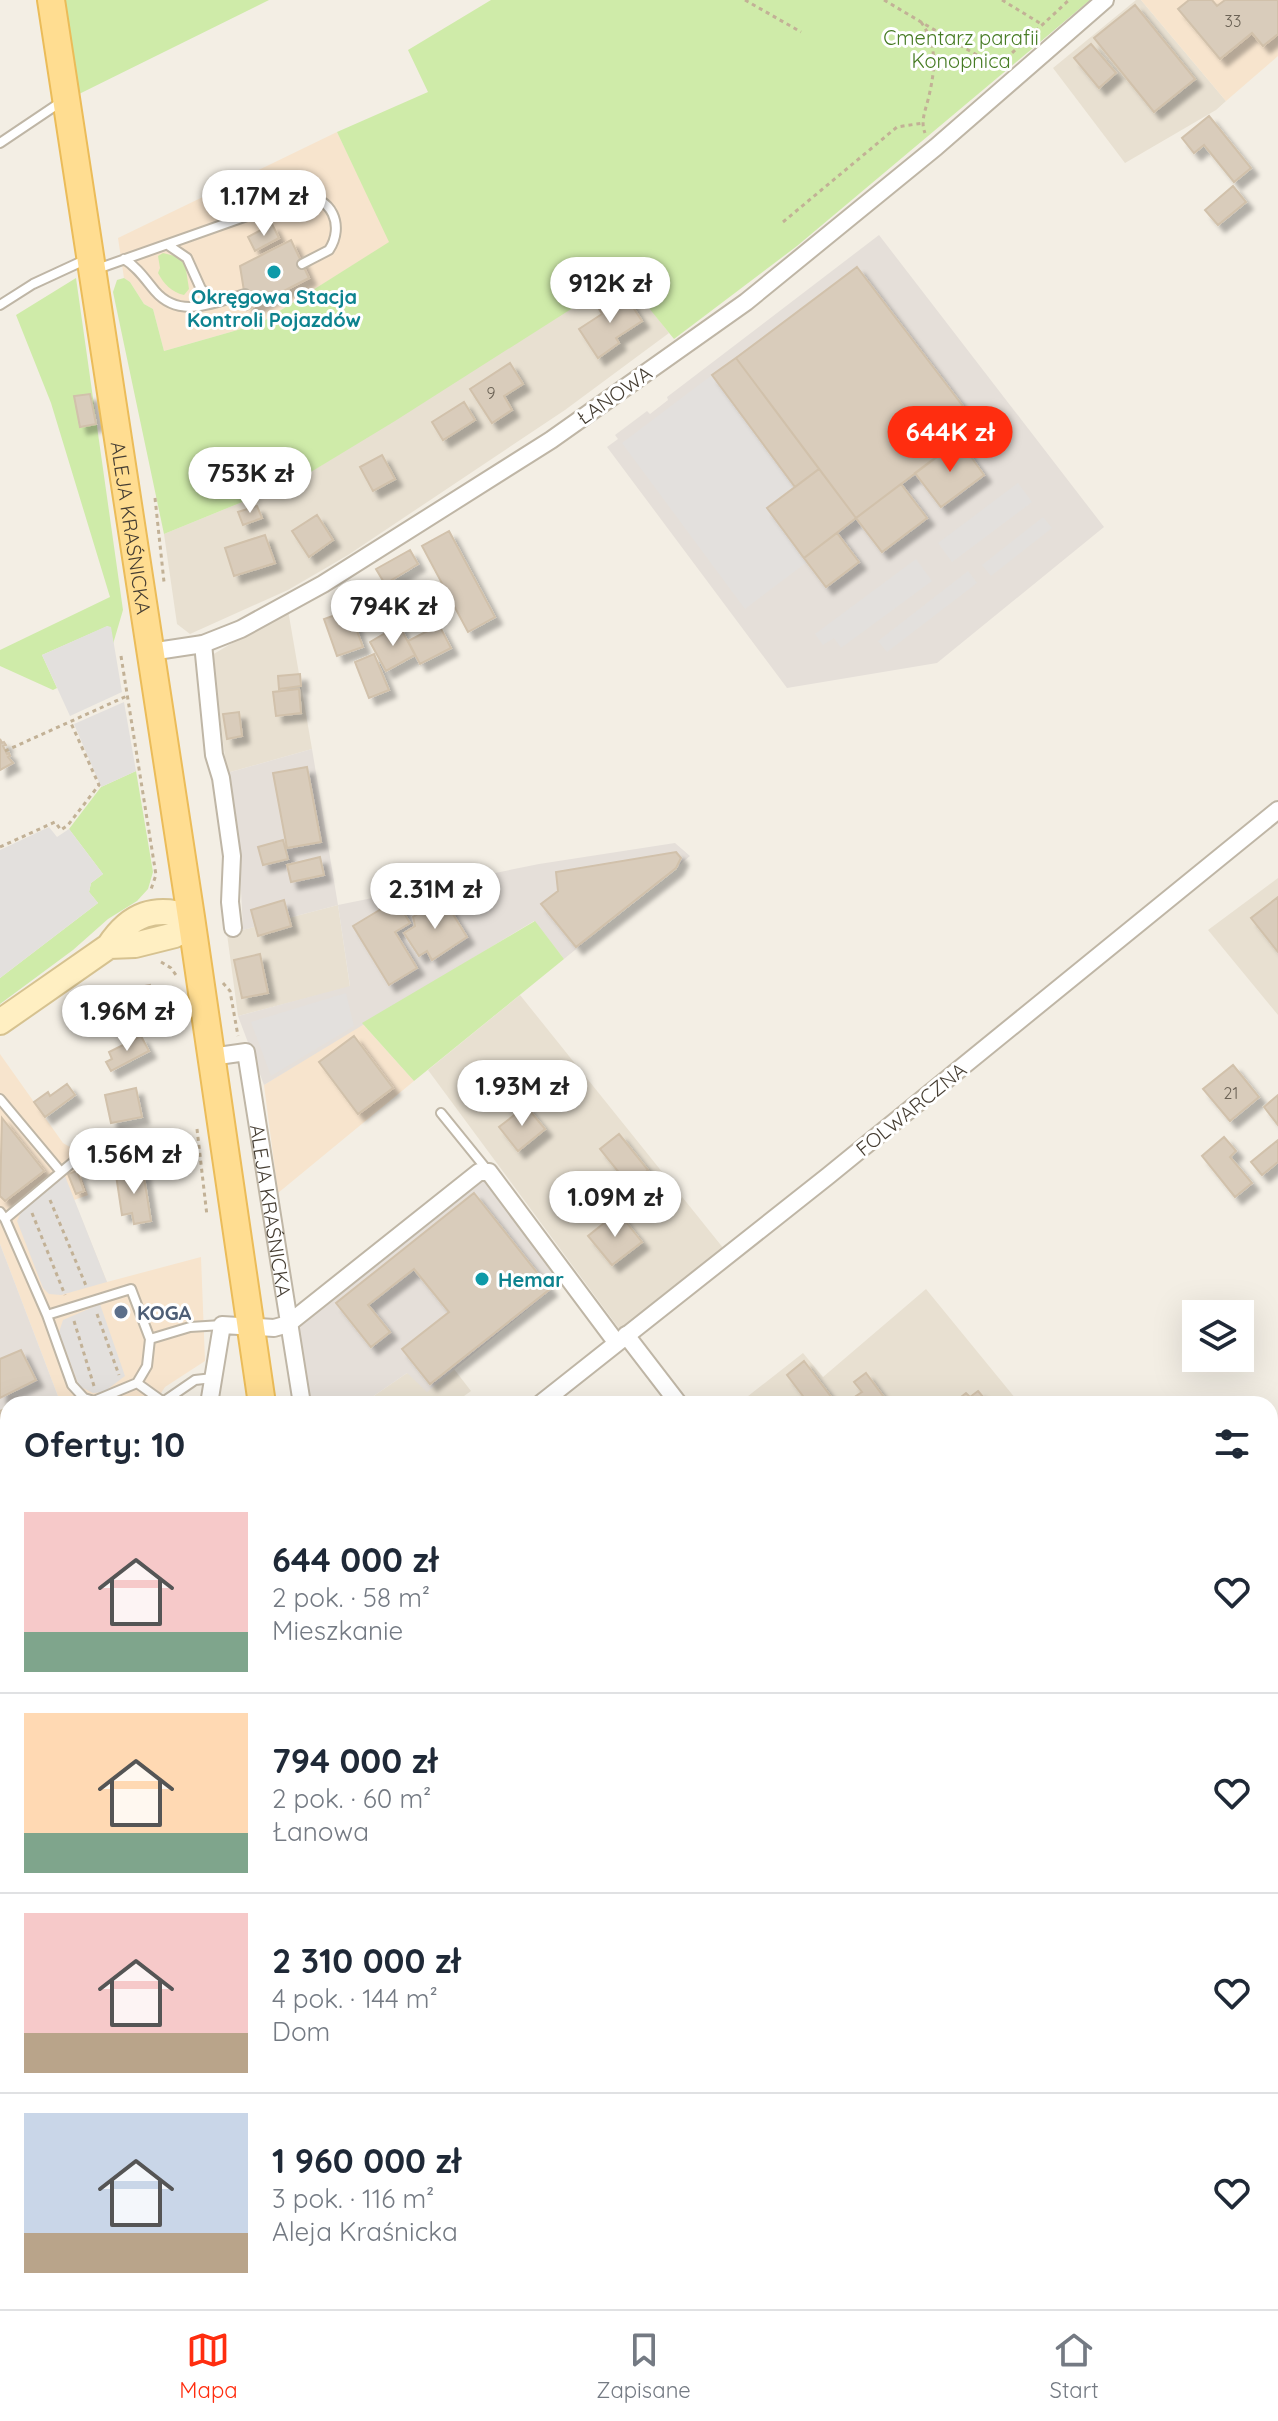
<!DOCTYPE html>
<html lang="pl">
<head>
<meta charset="utf-8">
<style>
  :root { --surface:#fff; --page:#f6f6f7; --text:#1f2937; --muted:#747a83; --line:#e0e1e3; --accent:#ff2d0f }
  body { margin:0; font-family:Quicksand,sans-serif; background:var(--page); color:var(--text); height:100vh; display:flex; flex-direction:column; font-size:30px; white-space:nowrap }
  * { box-sizing:border-box; margin:0 }
  p { font-size:26px; color:var(--muted) }
  .icon { flex:none; width:44px; height:44px; fill:none; stroke:currentColor; stroke-width:2; stroke-linecap:round; stroke-linejoin:round }
  .map { position:relative; flex:1; overflow:hidden }
  .panel { position:absolute; left:0px; top:1396px; width:1278px; height:914px; display:flex; flex-direction:column; background:var(--surface); border-radius:24px 24px 0 0; box-shadow:0 8px 32px #0002 }
  .panel>* { flex:none }
  .controls { position:absolute; left:1182px; top:1300px; display:grid; gap:16px }
  .controls a { display:grid; place-items:center; width:72px; height:72px; border-radius:0px; background:var(--surface); box-shadow:0 8px 32px #0002; font-size:40px }
  .price { position:absolute; translate:-50% -68px; padding:0 18px; border-radius:28px; background:#fff; color:#222; font-size:26px; line-height:52px; filter:drop-shadow(0 2px 4px #0008) }
  .price::after { content:''; position:absolute; left:50%; top:48px; width:24px; height:18px; margin-left:-12px; background:inherit; clip-path:polygon(0 0,100% 0,50% 100%) }
  .price.current { background:var(--accent); color:#fff }
  ul { padding:0; list-style:none }
  li { display:flex; align-items:center; gap:24px; height:200px; padding:0 24px }
  li+li { border-top:2px solid var(--line) }
  li span { display:grid; place-items:center; flex:none; width:224px; height:160px; border-radius:0px; color:#555 }
  li>.icon { margin-inline-start:auto }
  span .icon { width:96px; height:96px; fill:#fffc; stroke-width:1 }
  li b { font-size:34px }
  h2 { display:flex; justify-content:space-between; align-items:center; height:96px; padding:0 24px; font-size:34px }
  .tab-bar { display:flex; justify-content:space-around; align-items:center; height:112px; border-top:2px solid var(--line); background:var(--surface); font-size:22px; color:var(--muted) }
  .tab-bar a { display:grid; justify-items:center; gap:4px }
  .tab-bar .current { color:var(--accent) }
  .map>svg:first-child { display:block }
</style>
</head>
<body>
<div class="map">
<svg width="1278" height="2309" viewBox="0 0 1278 2309">
  <defs>
    <filter id="shadow"><feDropShadow dx="7" dy="7" stdDeviation="2" flood-color="#0004"/></filter>
  </defs>
  <rect width="100%" height="100%" fill="#f3eee4"/>
  <path fill="#e8e0d1" d="M1136,0H1141L1226,101L1216,110L1125,163L1053,68Z
    M624,275L669,333L565,410L348,555L288,590L190,634L177,624L164,534L301,478Z
    M288,610L312,749L227,773L212,655Z
    M1278,878V1015L1208,930Z
    M338,905L350,987L238,1016L227,934Z
    M520,995L724,1249L620,1330L428,1070Z
    M926,1289L1020,1404H738L803,1353L823,1377Z
    M454,1369L471,1391L453,1404H362L407,1373Z
    M116,2302H306L310,2309H121Z"/>
  <path fill="#f7e4cd" d="M1141,0H1278V56L1226,101Z
    M337,132L390,242L259,324L164,351L153,309L144,304L130,282L124,278L118,238Z
    M362,1023L414,1081L278,1193L264,1085Z
    M0,1054L63,1143L87,1157L77,1164L88,1195L74,1200L107,1282L201,1257L205,1361L165,1387L154,1404H61L0,1244Z"/>
  <path fill="#e5dfd9" d="M879,235L1104,527L937,663L787,688L607,447L618,439L615,435L647,411L650,414L668,400L667,397Z
    M312,749L338,905L539,864L675,843L690,856L564,959L534,921L264,1085L238,1016L350,986L338,905L243,930L240,870L227,773Z
    M482,1179L562,1281L427,1392L407,1373L362,1404H311L298,1325Z
    M0,1244L61,1404H8L7,1627L0,1609Z
    M8,2164V2302H41L26,2309H7L2,2240L3,2194Z"/>
  <path fill="#cfeba9" d="M63,0H269L73,97Z
    M491,0H1090L797,246L674,339L623,276L395,421L301,478L164,534L113,292L117,280L124,278L130,282L144,304L153,309L164,351L259,324L389,242L337,132L428,92L408,50Z
    M163,253L175,256L185,263L189,289L184,295C171,292 164,284 158,273L160,268L158,256Z
    M76,278L123,610L113,644L108,626L42,655L57,688L53,690L0,666V650L110,597L51,403L16,315Z
    M136,771L153,872L148,889L137,901L108,919L73,950L0,1004V978L98,903L89,892L91,883L103,874L69,829L101,787Z
    M535,921L564,959L414,1081L362,1023Z"/>
  <path fill="#e3e0dd" d="M263,181L273,200L242,217L232,199Z
    M712,375L795,487L767,509L807,562L745,609L622,443Z
    M1018,483L1032,502L952,562L938,543Z
    M1043,517L1052,528L991,576L982,565Z
    M916,559L932,581L841,648L834,638L823,645L815,634Z
    M968,571L977,583L887,652L878,641Z
    M107,626L111,627L122,692L70,716L42,655Z
    M124,702L136,771L101,787L74,724Z
    M49,827L57,837L69,829L103,874L91,883L89,892L98,903L0,978V850Z
    M346,993L354,1026L271,1076L251,1022Z
    M65,1176L107,1282L61,1295L49,1294L43,1288L17,1221L23,1208Z
    M100,1304L125,1376L104,1392L93,1393L79,1386L59,1332L63,1320Z"/>
  <path fill="#d9ccbb" stroke="#d1c1ab" stroke-width="2" filter="url(#shadow)" d="M1189,0H1212L1217,6L1225,0H1278V34L1263,46L1252,33L1220,59L1178,9Z
    M1135,5L1195,79L1154,112L1094,38Z
    M1091,44L1116,73L1099,88L1074,58Z
    M1209,116L1251,168L1234,182L1204,145L1194,153L1182,138Z
    M1233,186L1246,202L1218,225L1205,210Z
    M272,224L279,238L255,251L248,237Z
    M291,240L309,278L247,310L240,266Z
    M857,267L978,426L856,518L736,358Z
    M623,292L642,321L616,338L619,343L598,358L579,329L602,314L599,309Z
    M736,358L819,469L795,487L712,375Z
    M510,363L523,384L504,396L512,410L492,423L470,389Z
    M90,394L96,424L80,427L74,396Z
    M464,402L475,420L443,440L432,422Z
    M959,440L984,475L941,507L915,473Z
    M382,455L395,479L373,491L360,467Z
    M819,469L856,518L804,558L767,508Z
    M901,484L927,518L882,552L856,518Z
    M257,506L262,518L243,525L238,512Z
    M317,515L333,540L309,557L292,531Z
    M449,531L495,617L468,632L422,546Z
    M837,533L859,562L826,587L804,558Z
    M265,535L275,563L234,576L225,548Z
    M410,550L418,564L385,584L376,569Z
    M349,610L363,647L337,656L324,619Z
    M399,625L415,655L386,671L370,642Z
    M439,625L451,648L420,664L408,641Z
    M374,654L389,690L369,698L355,662Z
    M300,674L301,686L279,689L278,676Z
    M299,689L301,713L276,716L273,692Z
    M239,712L242,736L227,739L223,714Z
    M0,739L2,743L4,742L6,745L3,746L7,754L9,753L10,756L8,757L13,763L0,770Z
    M307,767L321,842L287,848L273,773Z
    M283,840L288,859L263,865L258,847Z
    M676,852L681,858L676,868L576,947L541,904L558,891L556,872Z
    M320,857L324,875L291,882L287,865Z
    M1278,897V952L1251,918Z
    M443,898L467,937L432,960L427,951L419,956L404,933L415,926L413,917Z
    M284,900L291,926L258,936L251,910Z
    M396,900L410,923L395,932L417,968L389,985L353,926Z
    M260,954L268,993L242,998L234,960Z
    M150,985L156,1023L130,1028L123,990Z
    M141,1036L149,1051L111,1071L106,1062L112,1059L109,1052Z
    M354,1036L393,1088L358,1114L319,1062Z
    M1233,1065L1259,1097L1230,1121L1203,1089Z
    M67,1084L75,1095L45,1117L34,1102L48,1092L50,1096Z
    M136,1088L142,1117L111,1123L105,1095Z
    M1278,1095V1125L1264,1107Z
    M526,1106L545,1129L518,1151L499,1127Z
    M2,1118L44,1171L5,1201L0,1196Z
    M619,1134L648,1170L629,1185L600,1149Z
    M1224,1137L1236,1151L1230,1157L1252,1183L1235,1197L1202,1156Z
    M1278,1140V1162L1262,1175L1251,1162Z
    M77,1171L84,1191L76,1194L68,1174Z
    M143,1171L151,1221L134,1224L132,1213L122,1215L116,1175Z
    M474,1193L550,1289L430,1384L402,1349L449,1312L414,1269L368,1305L390,1332L371,1347L336,1303Z
    M618,1212L642,1242L612,1265L588,1236Z
    M21,1350L36,1380L0,1398V1359Z
    M804,1361L832,1398L824,1404H809L787,1375Z
    M866,1373L889,1404H862L856,1396L862,1392L854,1382Z
    M978,1391L989,1404H952L966,1393L970,1397Z
    M8,1408V1446L3,1448L8,1467L0,1470V1411Z
    M8,1497V1557L0,1560V1500Z
    M131,2302H173L160,2309H135Z
    M528,2302H559L564,2309H534Z
    M590,2302H618L608,2309H587L585,2306Z"/>
  <g fill="none" stroke-linecap="round" stroke-linejoin="round">
    <defs>
      <path id="lane" d="M0,143L61,102
        M168,245L187,258L201,289L217,301
        M124,259C137,267 145,279 155,291C180,320 214,302 245,294
        M97,269L301,197C332,195 345,226 329,250L302,264
        M0,305L33,284L87,259
        M0,1099L61,1172
        M441,1113L488,1171
        M0,1212L5,1219L47,1315L72,1385L84,1398L94,1401L137,1383L147,1366L150,1339L131,1289L47,1315
        M5,1219L79,1157
        M150,1339L190,1327L222,1325
        M137,1383L162,1401
        M160,1404L195,1380L213,1378
        M0,1654L8,1642
        M0,2144H8
        M519,2302L522,2309
        M0,2303L9,2302"/>
      <g id="street">
        <path d="M203,644L214,755L221,778L232,856L230,902L233,928"/>
        <path d="M150,652L203,644L241,629L323,584L551,440L746,302L936,147L1105,0"/>
        <path id="s1" d="M211,1057L246,1052L302,1404"/>
        <path d="M626,1335L679,1404"/>
        <path d="M209,1404L222,1325L274,1328L288,1324L479,1172H489L616,1342"/>
        <path d="M540,1404L828,1176L1278,810"/>
        <path d="M0,2057L8,2032"/>
        <path d="M1270,2129L1278,2124"/>
        <path d="M995,2309L1006,2302"/>
      </g>
      <path id="secondary" d="M0,1022L109,946C130,914 155,905 191,917L175,935L135,945L109,946"/>
      <g id="primary">
        <path id="s2" d="M51,0L191,917L262,1404"/>
        <path d="M460,2302L463,2309"/>
      </g>
    </defs>
    <use href="#lane" stroke="#bfb6a6" stroke-width="12"/>
    <use href="#street" stroke="#bfb6a6" stroke-width="20"/>
    <use href="#secondary" stroke="#d6c290" stroke-width="28"/>
    <use href="#primary" stroke="#ebbc59" stroke-width="30"/>
    <path stroke="#c2b196" stroke-width="3" stroke-dasharray="4 4" stroke-linecap="butt" d="M745,0L801,32
      M884,0L997,67L1069,0
      M1002,0L1043,25
      M921,22C938,46 935,69 929,96C926,109 920,121 925,133
      M783,222L897,127L923,123
      M155,498L164,582
      M121,656L156,875L150,892
      M5,751L127,696
      M0,847L55,822L61,830L68,825L99,785L70,721
      M161,962L171,968L176,975
      M223,983L230,991L238,1036
      M197,1129L207,1216
      M50,1200L87,1288
      M32,1213L65,1295
      M97,1314L119,1375
      M74,1321L94,1386
      M177,2309L179,2308"/>
    <use href="#lane" stroke="#fff" stroke-width="8"/>
    <use href="#street" stroke="#fff" stroke-width="16"/>
    <use href="#secondary" stroke="#ffefc2" stroke-width="24"/>
    <use href="#primary" stroke="#ffdd91" stroke-width="26"/>
    <defs>
      <path id="rail" d="M1270,2017L1278,2012
        M825,2309L835,2302
        M846,2309L857,2302"/>
    </defs>
    <use href="#rail" stroke="#949494" stroke-width="9"/>
    <use href="#rail" stroke="#fff" stroke-width="6" stroke-dasharray="18" stroke-linecap="butt"/>
  </g>
  <g fill="#0f9aa8" stroke="#fff" stroke-width="3">
    <circle cx="274" cy="272" r="8"/>
    <circle cx="482" cy="1279" r="8"/>
  </g>
  <circle fill="#5c6f8a" stroke="#fff" stroke-width="3" cx="121" cy="1312" r="8"/>
  <g text-anchor="middle" dominant-baseline="central" stroke-width="6" stroke-linejoin="round" paint-order="stroke">
    <g font-size="16" fill="#6b6255">
      <text x="1233" y="21">33</text>
      <text x="491" y="393">9</text>
      <text x="1231" y="1093">21</text>
    </g>
    <g font-size="20" fill="#467b23" stroke="#fff">
      <text x="961" y="37">Cmentarz parafii<tspan x="961" dy="23">Konopnica</tspan></text>
    </g>
    <g font-size="20" font-weight="bold" fill="#0d838f" stroke="#fff">
      <text x="274" y="296">Okręgowa Stacja<tspan x="274" dy="23">Kontroli Pojazdów</tspan></text>
      <text x="498" y="1279" text-anchor="start">Hemar</text>
    </g>
    <g font-size="20" fill="#463e33" stroke="#fff">
      <text transform="translate(614 395) rotate(-35)">ŁANOWA</text>
      <text stroke="none"><textPath href="#s2" startOffset="534">ALEJA KRAŚNICKA</textPath></text>
      <text transform="translate(911 1109) rotate(-39)">FOLWARCZNA</text>
      <text stroke="none"><textPath href="#s1" startOffset="196">ALEJA KRAŚNICKA</textPath></text>
    </g>
    <g font-size="20" font-weight="bold" fill="#4e5e75" stroke="#fff" text-anchor="start">
      <text x="137" y="1312">KOGA</text>
    </g>
  </g>
</svg>
<div class="controls">
<a><svg class="icon" aria-label="layers" viewBox="0 0 24 24"><path d="M12 4l9 5-9 5-9-5zM3 14l9 5 9-5"/></svg></a>
</div>
<b class="price" style="left:264px;top:238px">1.17M zł</b>
<b class="price" style="left:610px;top:325px">912K zł</b>
<b class="price current" style="left:950px;top:474px">644K zł</b>
<b class="price" style="left:250px;top:515px">753K zł</b>
<b class="price" style="left:393px;top:648px">794K zł</b>
<b class="price" style="left:435px;top:931px">2.31M zł</b>
<b class="price" style="left:127px;top:1053px">1.96M zł</b>
<b class="price" style="left:522px;top:1128px">1.93M zł</b>
<b class="price" style="left:134px;top:1196px">1.56M zł</b>
<b class="price" style="left:615px;top:1239px">1.09M zł</b>
<section class="panel">
<h2>Oferty: 10<svg class="icon" aria-label="filters" viewBox="0 0 24 24"><path d="M4 7h16M4 17h16"/><circle cx="9" cy="7" r="2"/><circle cx="15" cy="17" r="2"/></svg></h2>
<ul>
<li><span style="background:linear-gradient(#f6c9c9 75%,#7fa58c 0)"><svg class="icon" aria-label="home" viewBox="0 0 24 24"><path d="M3 11l9-7 9 7M6 9v11h12V9"/></svg></span><div><b>644 000 zł</b><p>2 pok. · 58 m²</p><p>Mieszkanie</p></div><svg class="icon" aria-label="heart" viewBox="0 0 24 24"><path d="M12 20l-8-8c-3-5 5-10 8-4 3-6 11-1 8 4z"/></svg></li>
<li><span style="background:linear-gradient(#ffd9b3 75%,#7fa58c 0)"><svg class="icon" aria-label="home" viewBox="0 0 24 24"><path d="M3 11l9-7 9 7M6 9v11h12V9"/></svg></span><div><b>794 000 zł</b><p>2 pok. · 60 m²</p><p>Łanowa</p></div><svg class="icon" aria-label="heart" viewBox="0 0 24 24"><path d="M12 20l-8-8c-3-5 5-10 8-4 3-6 11-1 8 4z"/></svg></li>
<li><span style="background:linear-gradient(#f6c9c9 75%,#b9a48a 0)"><svg class="icon" aria-label="home" viewBox="0 0 24 24"><path d="M3 11l9-7 9 7M6 9v11h12V9"/></svg></span><div><b>2 310 000 zł</b><p>4 pok. · 144 m²</p><p>Dom</p></div><svg class="icon" aria-label="heart" viewBox="0 0 24 24"><path d="M12 20l-8-8c-3-5 5-10 8-4 3-6 11-1 8 4z"/></svg></li>
<li><span style="background:linear-gradient(#c9d6e8 75%,#b9a48a 0)"><svg class="icon" aria-label="home" viewBox="0 0 24 24"><path d="M3 11l9-7 9 7M6 9v11h12V9"/></svg></span><div><b>1 960 000 zł</b><p>3 pok. · 116 m²</p><p>Aleja Kraśnicka</p></div><svg class="icon" aria-label="heart" viewBox="0 0 24 24"><path d="M12 20l-8-8c-3-5 5-10 8-4 3-6 11-1 8 4z"/></svg></li>
</ul>
</section>
</div>
<nav class="tab-bar">
<a class="current"><svg class="icon" aria-label="map" viewBox="0 0 24 24"><path d="M3 6l6-2 6 2 6-2v14l-6 2-6-2-6 2zM9 4v14M15 6v14"/></svg>Mapa</a>
<a><svg class="icon" aria-label="saved" viewBox="0 0 24 24"><path d="M7 4h10v16l-5-4-5 4z"/></svg>Zapisane</a>
<a><svg class="icon" aria-label="home" viewBox="0 0 24 24"><path d="M3 11l9-7 9 7M6 9v11h12V9"/></svg>Start</a>
</nav>
</body>
</html>
